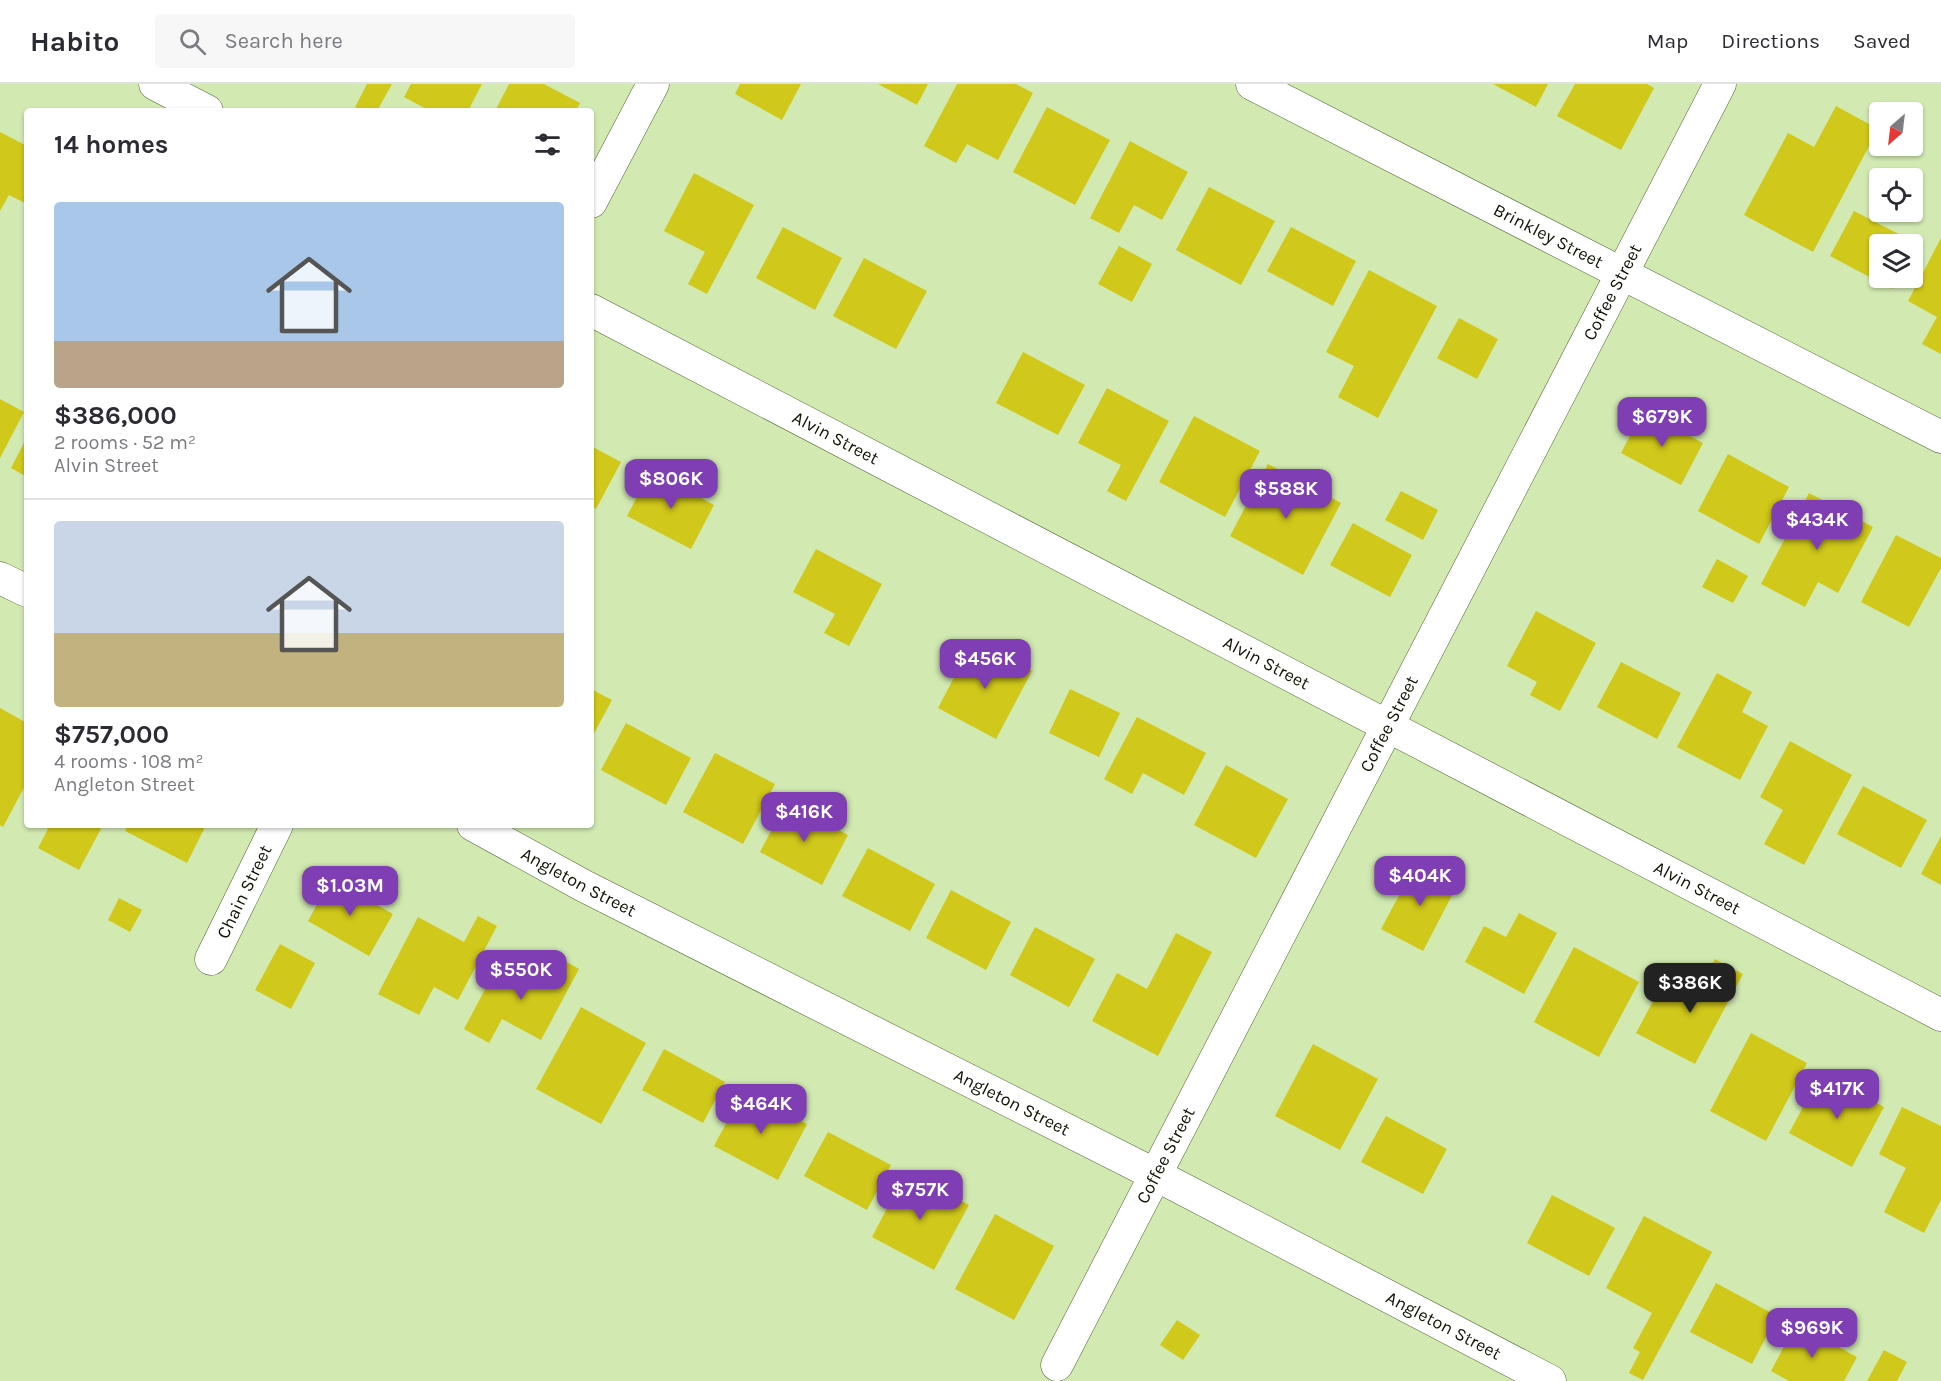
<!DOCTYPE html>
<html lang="en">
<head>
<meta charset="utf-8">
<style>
  :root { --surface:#fff; --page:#f7f7f7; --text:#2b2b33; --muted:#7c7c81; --line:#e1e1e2; --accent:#7f3eb3 }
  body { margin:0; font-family:Karla,sans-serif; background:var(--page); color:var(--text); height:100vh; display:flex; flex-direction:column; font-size:22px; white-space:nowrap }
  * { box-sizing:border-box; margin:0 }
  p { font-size:20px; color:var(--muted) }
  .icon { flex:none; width:33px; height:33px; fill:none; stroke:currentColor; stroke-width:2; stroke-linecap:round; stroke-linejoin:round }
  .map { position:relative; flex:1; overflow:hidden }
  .drawer { position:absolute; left:24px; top:24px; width:570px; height:720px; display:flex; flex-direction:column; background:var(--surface); border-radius:6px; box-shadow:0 2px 4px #0004 }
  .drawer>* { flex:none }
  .needle { width:39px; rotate:208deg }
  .tools { position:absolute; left:1869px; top:18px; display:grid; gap:12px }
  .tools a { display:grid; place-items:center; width:54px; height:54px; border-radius:6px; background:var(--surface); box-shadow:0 2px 4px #0004; font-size:30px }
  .price { position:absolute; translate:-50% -51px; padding:0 14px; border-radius:12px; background:var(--accent); color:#fff; font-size:20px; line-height:39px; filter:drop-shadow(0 2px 3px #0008) }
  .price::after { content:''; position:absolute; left:50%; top:36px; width:18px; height:14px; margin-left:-9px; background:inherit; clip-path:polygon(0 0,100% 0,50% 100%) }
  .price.on { background:#222; color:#fff }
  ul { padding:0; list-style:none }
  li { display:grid; align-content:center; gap:12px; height:318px; padding:0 30px }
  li+li { border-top:2px solid var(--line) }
  li span { display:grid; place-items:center; height:186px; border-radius:6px; color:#555 }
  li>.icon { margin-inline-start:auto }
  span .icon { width:108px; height:108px; fill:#fffc; stroke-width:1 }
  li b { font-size:26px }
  h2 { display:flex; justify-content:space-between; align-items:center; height:72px; padding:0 30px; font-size:26px }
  header { display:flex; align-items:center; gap:36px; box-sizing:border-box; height:84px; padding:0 30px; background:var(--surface); border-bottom:2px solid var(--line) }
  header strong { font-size:28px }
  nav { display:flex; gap:33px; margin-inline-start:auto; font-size:21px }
  .search { width:420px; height:54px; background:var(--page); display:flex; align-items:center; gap:15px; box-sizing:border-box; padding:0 21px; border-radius:6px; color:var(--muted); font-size:22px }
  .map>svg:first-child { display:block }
</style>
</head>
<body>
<header>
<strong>Habito</strong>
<div class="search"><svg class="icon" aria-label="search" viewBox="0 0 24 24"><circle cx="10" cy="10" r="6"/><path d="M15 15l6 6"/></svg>Search here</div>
<nav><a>Map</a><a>Directions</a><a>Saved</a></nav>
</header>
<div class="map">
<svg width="1941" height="1297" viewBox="0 0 1941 1297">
  <rect width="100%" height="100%" fill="#d2eab2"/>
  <path fill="#d0c81a" d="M367,0H392L377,27H363L355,23Z
    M411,0H482L468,27H430L404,13Z
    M509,0H544L580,19L576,27H495Z
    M740,0H801L782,36L735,10Z
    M878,0H928L917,21Z
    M957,0H1016L1033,9L998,76L967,60L956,79L924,62Z
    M1493,0H1548L1536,23Z
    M1575,0H1647L1654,4L1621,66L1557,32Z
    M1836,22L1878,45L1813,168L1744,131L1788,49L1814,63Z
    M1047,23L1110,56L1075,121L1013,88Z
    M0,48L27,62V120L9,111L0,127Z
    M1130,57L1188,88L1162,136L1134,121L1119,149L1090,134Z
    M694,89L754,121L707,210L688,200L705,168L664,147Z
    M1209,103L1275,137L1241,201L1176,166Z
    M1854,127L1916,159L1912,165V160H1880V194H1898L1892,205L1830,172Z
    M783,143L842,174L815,226L756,194Z
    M1291,143L1356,177L1333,222L1267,187Z
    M1941,154V270L1922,260L1937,233L1908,217Z
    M1119,162L1152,180L1132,218L1098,200Z
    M864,174L927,207L896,265L833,232Z
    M1369,186L1437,222L1378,334L1338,313L1354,282L1326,268Z
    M1459,234L1498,255L1477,295L1437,274Z
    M1023,268L1085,301L1058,351L996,319Z
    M1107,304L1169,337L1126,417L1107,407L1121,381L1078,359Z
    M0,315L24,328L0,374Z
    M1643,327L1703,359L1681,401L1621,369Z
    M1194,332L1260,367L1225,433L1159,398Z
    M27,353V393L11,384Z
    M591,362L621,378L596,425L591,422Z
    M1728,370L1789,403L1759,460L1698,427Z
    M1268,380L1341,419L1303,491L1230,452Z
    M651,387L714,421L691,465L627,432Z
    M1401,407L1438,426L1423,456L1385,436Z
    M1809,409L1873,443L1838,509L1818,498L1805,523L1761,500Z
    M1353,439L1412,471L1390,513L1330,481Z
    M1896,451L1941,474V484L1909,543L1861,518Z
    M816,465L882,500L849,562L824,549L835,530L793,508Z
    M1717,475L1748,492L1733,519L1702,503Z
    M1536,527L1596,559L1560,627L1530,611L1537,598L1507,582Z
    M974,556L1032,587L996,655L938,624Z
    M1621,578L1681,609L1657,655L1597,623Z
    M1717,589L1752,608L1742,628L1768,642L1740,696L1677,663Z
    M591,605L612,616L591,655Z
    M1070,605L1120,629L1099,673L1049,649Z
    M0,624L27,639V698L3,743L0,741Z
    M1137,633L1206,669L1184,711L1143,689L1132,710L1104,695Z
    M626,639L691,674L666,721L601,686Z
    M1790,657L1852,691L1804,781L1764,760L1783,726L1760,713Z
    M715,669L775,700L743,760L683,728Z
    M1226,681L1288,715L1256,774L1194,741Z
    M1863,702L1927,736L1901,784L1837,750Z
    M786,718L848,751L822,801L760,768Z
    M40,741H103L79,786L38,764L48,745Z
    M128,741H206L187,779L125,747Z
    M1941,752V801L1921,790Z
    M868,764L935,800L910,847L842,812Z
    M1417,778L1458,800L1423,867L1381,845Z
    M331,795L393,830L369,872L308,837Z
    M951,806L1011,838L986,886L926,854Z
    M119,814L142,826L130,848L108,836Z
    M1519,829L1557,849L1524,910L1465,878L1484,842L1506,853Z
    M478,832L497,842L458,916L434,903L419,931L378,910L418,833L464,858Z
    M1035,843L1095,875L1069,923L1010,891Z
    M1176,849L1212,868L1158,972L1092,937L1117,889L1147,905Z
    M280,860L315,879L291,925L255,906Z
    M1574,863L1639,898L1599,973L1534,938Z
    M558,873L579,885L541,956L502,935L489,959L464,945L500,877L543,900Z
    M1715,875L1743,890L1695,980L1636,949L1659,906L1690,922Z
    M581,923L646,959L601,1040L536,1005Z
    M1751,949L1807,979L1766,1057L1710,1027Z
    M1313,960L1378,995L1340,1066L1275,1032Z
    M664,965L725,998L703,1039L642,1006Z
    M1821,990L1884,1023L1852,1083L1789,1049Z
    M744,1006L807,1040L778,1096L714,1062Z
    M1902,1023L1941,1042V1116L1924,1149L1884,1128L1906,1084L1879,1070Z
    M1386,1032L1447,1065L1423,1110L1361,1078Z
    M828,1048L891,1081L867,1126L804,1092Z
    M906,1088L969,1121L934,1186L872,1153Z
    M1552,1111L1615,1144L1589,1192L1527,1159Z
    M995,1130L1054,1162L1014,1236L955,1205Z
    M1644,1132L1712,1168L1643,1296L1629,1289L1640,1268L1633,1264L1652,1229L1606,1204Z
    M1716,1199L1777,1232L1752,1280L1690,1248Z
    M1177,1236L1200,1251L1183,1276L1160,1261Z
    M1796,1240L1857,1273L1844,1297H1789L1771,1287Z
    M1884,1266L1907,1278L1897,1297H1867Z"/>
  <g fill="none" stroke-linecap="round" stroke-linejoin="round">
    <defs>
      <g id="street">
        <path d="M155,0L207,27"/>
        <path id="s1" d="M1252,0L1941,353"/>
        <path d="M591,118L653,0"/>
        <path id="s2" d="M591,226L1941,931"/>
        <path d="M0,494L27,507"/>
        <path id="s3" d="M473,741L584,802L1156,1091L1550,1297"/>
        <path id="s4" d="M211,875L277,741"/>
        <path id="s5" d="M1057,1281L1720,0"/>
      </g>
    </defs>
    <use href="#street" stroke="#516432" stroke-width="33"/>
    <use href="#street" stroke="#fff" stroke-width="32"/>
  </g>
  <g text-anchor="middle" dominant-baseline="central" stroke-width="5" stroke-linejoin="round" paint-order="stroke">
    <g font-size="18" fill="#0e1603" stroke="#dff7bf">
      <text stroke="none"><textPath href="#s1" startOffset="333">Brinkley Street</textPath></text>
      <text stroke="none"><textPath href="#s5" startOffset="1208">Coffee Street</textPath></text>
      <text stroke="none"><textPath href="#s2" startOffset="276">Alvin Street</textPath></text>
      <text stroke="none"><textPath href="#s2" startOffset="762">Alvin Street</textPath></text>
      <text stroke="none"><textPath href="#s5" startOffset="722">Coffee Street</textPath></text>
      <text stroke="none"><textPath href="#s3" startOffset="120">Angleton Street</textPath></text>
      <text stroke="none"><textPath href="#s2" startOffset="1248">Alvin Street</textPath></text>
      <text stroke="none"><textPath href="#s4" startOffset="75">Chain Street</textPath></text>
      <text stroke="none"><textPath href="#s3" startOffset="606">Angleton Street</textPath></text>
      <text stroke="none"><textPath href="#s5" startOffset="236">Coffee Street</textPath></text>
      <text stroke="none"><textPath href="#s3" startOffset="1092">Angleton Street</textPath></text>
    </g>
  </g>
</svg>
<div class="tools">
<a><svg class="needle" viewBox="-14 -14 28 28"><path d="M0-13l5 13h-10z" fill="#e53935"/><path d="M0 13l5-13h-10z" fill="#7c7c81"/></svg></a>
<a><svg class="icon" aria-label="locate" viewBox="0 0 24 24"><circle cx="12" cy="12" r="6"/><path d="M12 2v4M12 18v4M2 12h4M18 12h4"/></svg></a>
<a><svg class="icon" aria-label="layers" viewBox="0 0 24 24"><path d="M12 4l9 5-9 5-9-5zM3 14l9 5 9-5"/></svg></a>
</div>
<b class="price" style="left:1662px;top:364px">$679K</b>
<b class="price" style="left:671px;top:426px">$806K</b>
<b class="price" style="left:1286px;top:436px">$588K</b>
<b class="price" style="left:1817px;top:467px">$434K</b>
<b class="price" style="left:985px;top:606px">$456K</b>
<b class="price" style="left:804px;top:759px">$416K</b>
<b class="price" style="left:1420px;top:823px">$404K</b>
<b class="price" style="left:350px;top:833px">$1.03M</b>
<b class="price" style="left:521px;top:917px">$550K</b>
<b class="price on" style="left:1690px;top:930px">$386K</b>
<b class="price" style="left:1837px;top:1036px">$417K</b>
<b class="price" style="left:761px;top:1051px">$464K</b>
<b class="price" style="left:920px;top:1137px">$757K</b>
<b class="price" style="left:1812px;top:1275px">$969K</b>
<section class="drawer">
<h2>14 homes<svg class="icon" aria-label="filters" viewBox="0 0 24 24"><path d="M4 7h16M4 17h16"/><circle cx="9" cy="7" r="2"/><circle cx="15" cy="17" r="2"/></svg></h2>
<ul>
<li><span style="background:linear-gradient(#a9c7e8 75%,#b9a48a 0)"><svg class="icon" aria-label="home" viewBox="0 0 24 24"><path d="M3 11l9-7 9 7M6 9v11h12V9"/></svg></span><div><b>$386,000</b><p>2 rooms · 52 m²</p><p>Alvin Street</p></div></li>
<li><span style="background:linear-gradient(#c9d6e8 60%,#c2b280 0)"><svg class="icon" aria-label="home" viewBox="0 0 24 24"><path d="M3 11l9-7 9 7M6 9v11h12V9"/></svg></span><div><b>$757,000</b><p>4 rooms · 108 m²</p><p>Angleton Street</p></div></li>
</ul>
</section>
</div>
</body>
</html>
